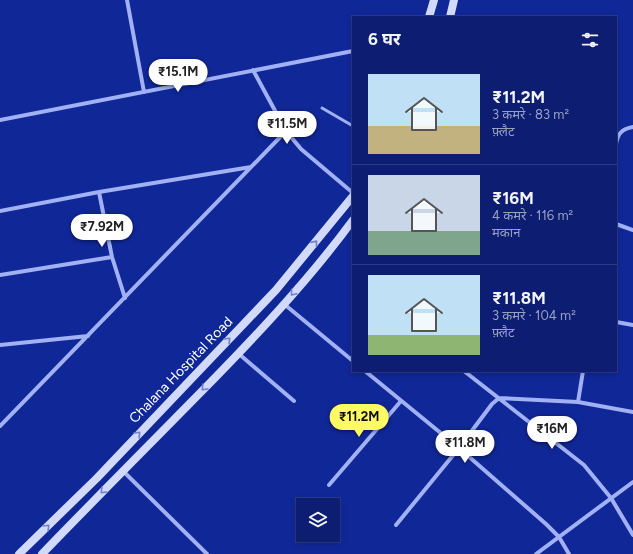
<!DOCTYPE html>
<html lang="hi">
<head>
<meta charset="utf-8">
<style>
  :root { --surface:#0c1d72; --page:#152677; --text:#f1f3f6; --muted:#9aa2c4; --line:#2c3b84; --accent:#fffb64 }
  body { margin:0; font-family:Figtree,"Noto Sans Devanagari",sans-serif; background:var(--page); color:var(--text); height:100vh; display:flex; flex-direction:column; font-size:15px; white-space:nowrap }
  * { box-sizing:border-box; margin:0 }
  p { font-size:13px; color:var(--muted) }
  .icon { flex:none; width:22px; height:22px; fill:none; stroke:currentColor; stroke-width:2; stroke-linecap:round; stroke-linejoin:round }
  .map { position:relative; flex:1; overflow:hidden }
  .details { position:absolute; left:352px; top:16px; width:265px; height:356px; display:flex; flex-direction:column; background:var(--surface); border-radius:0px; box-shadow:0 2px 6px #0003,0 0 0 1px var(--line) }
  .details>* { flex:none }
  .fabs { position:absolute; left:296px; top:498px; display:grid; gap:8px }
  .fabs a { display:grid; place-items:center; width:44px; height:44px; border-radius:0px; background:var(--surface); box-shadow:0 2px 6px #0003,0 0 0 1px var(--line); font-size:20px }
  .price { position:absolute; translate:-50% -34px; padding:0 9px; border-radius:14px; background:#fff; color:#222; font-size:13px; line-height:26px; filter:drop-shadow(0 1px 2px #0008) }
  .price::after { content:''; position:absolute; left:50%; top:24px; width:12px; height:9px; margin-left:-6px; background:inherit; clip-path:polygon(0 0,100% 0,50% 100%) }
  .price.on { background:var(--accent); color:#111 }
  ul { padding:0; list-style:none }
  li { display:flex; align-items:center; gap:12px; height:100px; padding:0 16px }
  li+li { border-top:1px solid var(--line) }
  li span { display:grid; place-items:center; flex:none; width:112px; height:80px; border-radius:0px; color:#555 }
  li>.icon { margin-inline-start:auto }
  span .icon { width:48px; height:48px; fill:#fffc; stroke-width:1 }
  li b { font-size:17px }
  h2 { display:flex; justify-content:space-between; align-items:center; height:48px; padding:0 16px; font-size:17px }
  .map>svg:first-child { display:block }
</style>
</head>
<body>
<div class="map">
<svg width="633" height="554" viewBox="0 0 633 554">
  <rect width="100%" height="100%" fill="#102798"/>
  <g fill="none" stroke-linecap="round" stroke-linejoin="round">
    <path stroke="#a1b1f4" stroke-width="3" d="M322,108L353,126"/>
    <path stroke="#a1b1f4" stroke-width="4" d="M127,0L144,92
      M253,70L286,131L301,149L353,193
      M0,120L353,51
      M616,144C618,133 622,129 633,127
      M99,192L112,257L125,298
      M0,211L99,192L251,167
      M616,224L633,230
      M0,275L112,257
      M284,304L353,361
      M616,322L633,325
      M0,345L88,336
      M239,354L294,401
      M365,371L459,448L546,524L559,537L569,554
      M464,371L584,465L611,498L633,535
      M578,402L583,371
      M0,426L286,131
      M123,471L207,554
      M329,485L401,401
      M396,525L459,448L492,404L499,398L578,402L633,412
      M536,554L633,482"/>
    <path stroke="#d1d9fd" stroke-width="8" d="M429,17L434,0
      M450,17L454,0
      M19,554L97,478L276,290L353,196
      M42,554C95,499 149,445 203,390C256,336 308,281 353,220"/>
  </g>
  <defs><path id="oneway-chevron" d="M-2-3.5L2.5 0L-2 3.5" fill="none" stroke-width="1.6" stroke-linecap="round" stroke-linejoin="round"/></defs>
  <g stroke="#7080ca">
    <use href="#oneway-chevron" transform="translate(315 243) rotate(-51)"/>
    <use href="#oneway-chevron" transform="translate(293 293) rotate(130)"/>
    <use href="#oneway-chevron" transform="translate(228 340) rotate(-46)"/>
    <use href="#oneway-chevron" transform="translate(204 388) rotate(134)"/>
    <use href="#oneway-chevron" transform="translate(138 434) rotate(-46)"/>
    <use href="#oneway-chevron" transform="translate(103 491) rotate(135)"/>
    <use href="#oneway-chevron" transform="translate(47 527) rotate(-45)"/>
  </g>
  <g text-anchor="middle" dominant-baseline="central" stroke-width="3.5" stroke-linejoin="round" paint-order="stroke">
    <g font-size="14" fill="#fff" stroke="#102798">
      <text transform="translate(181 370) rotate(-46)">Chalana Hospital Road</text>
    </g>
  </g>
</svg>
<div class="fabs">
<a><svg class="icon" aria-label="layers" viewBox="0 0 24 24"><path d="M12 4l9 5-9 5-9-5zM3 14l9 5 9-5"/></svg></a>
</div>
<b class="price" style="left:178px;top:93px">₹15.1M</b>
<b class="price" style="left:287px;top:145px">₹11.5M</b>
<b class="price" style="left:102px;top:248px">₹7.92M</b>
<b class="price on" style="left:359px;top:438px">₹11.2M</b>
<b class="price" style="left:552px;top:450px">₹16M</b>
<b class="price" style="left:465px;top:464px">₹11.8M</b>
<section class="details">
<h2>6 घर<svg class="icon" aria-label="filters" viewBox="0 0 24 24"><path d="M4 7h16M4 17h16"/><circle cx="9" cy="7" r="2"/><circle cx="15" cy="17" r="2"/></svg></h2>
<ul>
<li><span style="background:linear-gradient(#bfe0f5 65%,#c2b280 0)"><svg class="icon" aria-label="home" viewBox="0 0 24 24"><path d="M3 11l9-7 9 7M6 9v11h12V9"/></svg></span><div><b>₹11.2M</b><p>3 कमरे · 83 m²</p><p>फ़्लैट</p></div></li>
<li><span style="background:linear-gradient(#c9d6e8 70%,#7fa58c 0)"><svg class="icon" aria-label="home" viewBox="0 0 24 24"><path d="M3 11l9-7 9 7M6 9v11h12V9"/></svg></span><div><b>₹16M</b><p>4 कमरे · 116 m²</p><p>मकान</p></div></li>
<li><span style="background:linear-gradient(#bfe0f5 75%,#8fb573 0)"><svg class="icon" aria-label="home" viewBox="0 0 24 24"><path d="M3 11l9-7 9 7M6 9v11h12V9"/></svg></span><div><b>₹11.8M</b><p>3 कमरे · 104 m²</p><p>फ़्लैट</p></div></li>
</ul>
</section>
</div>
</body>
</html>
